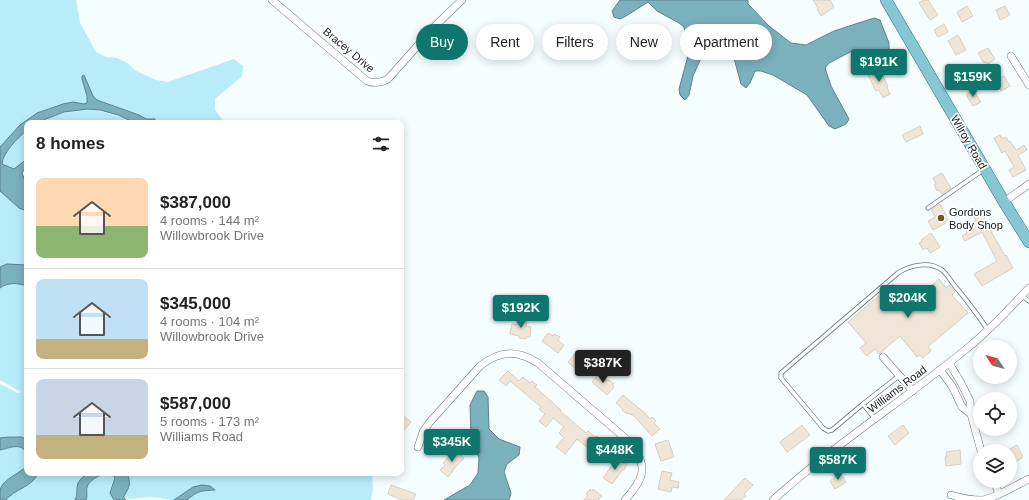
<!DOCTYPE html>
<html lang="en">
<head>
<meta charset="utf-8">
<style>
  :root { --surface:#fff; --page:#f6f6f6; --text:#222; --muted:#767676; --line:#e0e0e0; --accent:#0f766e }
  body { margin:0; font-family:Arial,sans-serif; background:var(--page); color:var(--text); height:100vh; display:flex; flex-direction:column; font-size:15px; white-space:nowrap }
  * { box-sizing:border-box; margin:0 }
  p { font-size:13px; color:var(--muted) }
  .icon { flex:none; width:22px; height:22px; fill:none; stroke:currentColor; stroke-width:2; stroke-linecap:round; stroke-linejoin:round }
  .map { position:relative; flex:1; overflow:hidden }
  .side { position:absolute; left:24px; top:120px; width:380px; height:356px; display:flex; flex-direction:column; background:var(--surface); border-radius:8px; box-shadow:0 2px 10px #0003 }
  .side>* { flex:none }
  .top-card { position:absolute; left:416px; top:24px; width:380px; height:36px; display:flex; gap:8px }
  .needle { width:26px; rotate:306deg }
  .buttons { position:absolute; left:973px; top:340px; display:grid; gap:8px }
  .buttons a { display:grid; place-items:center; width:44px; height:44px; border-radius:50%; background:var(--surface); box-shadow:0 2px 10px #0003; font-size:20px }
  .price { position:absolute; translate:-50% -34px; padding:0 9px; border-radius:4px; background:var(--accent); color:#fff; font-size:13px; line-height:26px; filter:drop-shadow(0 1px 2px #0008) }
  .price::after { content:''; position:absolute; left:50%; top:24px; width:12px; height:9px; margin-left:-6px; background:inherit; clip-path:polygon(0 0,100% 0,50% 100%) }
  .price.on { background:#222; color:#fff }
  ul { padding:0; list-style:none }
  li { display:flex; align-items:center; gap:12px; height:100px; padding:0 12px }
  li+li { border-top:1px solid var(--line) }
  li span { display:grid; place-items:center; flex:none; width:112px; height:80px; border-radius:8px; color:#555 }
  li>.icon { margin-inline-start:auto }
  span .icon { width:48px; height:48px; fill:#fffc; stroke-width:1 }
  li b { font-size:17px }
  h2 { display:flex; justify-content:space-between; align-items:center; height:48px; padding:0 12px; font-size:17px }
  .pill { padding:0 14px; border-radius:18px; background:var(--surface); box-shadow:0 2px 10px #0003; font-size:14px; line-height:36px }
  .pill.on { background:var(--accent); color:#fff }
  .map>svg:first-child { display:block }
</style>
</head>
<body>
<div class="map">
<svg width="1029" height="500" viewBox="0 0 1029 500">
  <rect width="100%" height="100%" fill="#f5fdff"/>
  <path fill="#b7ecf8" d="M0,0H76L80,23L96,52L106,57L117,58L127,63L136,71L156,80L168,82L234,59L243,66L242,76L215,99V110L225,123H154L155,119H146L139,115L97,100L93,96L83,75L82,79L87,96V103L84,104L73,102L64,104L37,113L20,125L0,147Z
    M87,109C105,111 119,116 135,123H38C54,114 70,111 87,109Z
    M27,130V159L14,169L2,164C4,151 18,139 27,130Z
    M0,191L19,208L27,211V265L7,264L0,267Z
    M10,284H21L27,286V440C19,435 9,436 0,438V384L18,393L21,392L0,380V288L4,286Z
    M16,446C29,448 27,456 27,466C18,475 7,479 0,489V450Z
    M38,473H88C84,476 80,479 78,483C76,489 78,494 75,500H6C14,489 33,487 38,473Z
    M108,473L112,474L115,478L110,493L114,500H86C88,496 86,491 87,487C90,479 100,475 108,473Z
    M127,473H372L373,490L371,500H187L196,493L202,491L193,487C189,490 179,498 174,500C167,500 159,497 152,497C144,497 132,500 124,498V496C130,486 131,484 127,473Z"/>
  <path fill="#7bb0bd" stroke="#5c838d" d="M620,0H748V4L769,26L791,43L806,45L834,31L874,18L880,20L889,43V49L878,56L859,50L852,51L829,63L825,68L831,86L849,119L846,124L835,129L829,126L807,95L773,75L761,71H755L750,83L746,88L741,84L731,47L727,42L716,37L707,45L693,76L689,95L685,100L680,95L679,89L689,52L684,27L679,23L657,11L648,2L626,16L620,19L614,17L612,11Z
    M84,75L93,96L97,100L139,115L146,119H155L154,123H135L118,115L100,110L87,109L64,112L46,119L38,123H27V130C18,138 3,152 2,164L14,169L27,159V166L22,173L27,186V211L19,208L0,191V147L20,125L37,113L63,104L73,102L84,104L87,103V96L82,79V76Z
    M7,264L27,265V286C18,283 8,282 0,288V267Z
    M477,391H484L488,397L489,429L499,439L520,447L519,455L507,464L504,472L511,493L509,500H444L470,485L478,473L479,458L471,435L470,405Z
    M8,437H22L27,440V453C20,442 10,448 0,450V438Z
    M27,466V473H38C33,487 14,489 6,500H0C0,497 0,493 0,490C2,480 20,473 27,466Z
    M88,473H108C100,475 90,479 87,487C86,491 88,496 86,500H75C78,494 76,489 78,483C80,479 84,476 88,473Z
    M109,473H127C131,484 130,486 124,496V498L126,500H114L110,493L115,478L112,474Z
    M202,485L210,486L215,490C201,491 199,490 187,500H174L193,487Z"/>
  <path fill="#f0e6d8" stroke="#d8cec1" d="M813,0H830L834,7L821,16L817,9L818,8Z
    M924,0H928L938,15L930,20L919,3Z
    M967,6L973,16L962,22L957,12Z
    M1005,6L1010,15L1000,20L996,10Z
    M944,24L948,32L938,37L934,30Z
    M958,35L966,50L956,55L948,41Z
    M988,48L995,59L988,64L986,62L984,63L978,53Z
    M879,69L888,86L887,87L890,94L883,98L879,90L876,91L868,75Z
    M1004,76L1010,86L1001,91L995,80Z
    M973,90L981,102L973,106L966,95Z
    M920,126L923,134L906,142L902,135Z
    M1000,135L1002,139L1006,137L1009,142L1010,141L1016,150L1024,145L1027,150L1018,155L1026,170L1013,177L1009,170L1014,167L1005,151L1002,153L994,138Z
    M942,173L951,188L942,194L939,190L937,191L934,185L936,184L933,178Z
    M940,204L948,219L945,221L946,223L933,230L928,221L935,217L931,210Z
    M980,209L992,233L1005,256L1006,255L1013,268L982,286L974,274L997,261L982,232L965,241L962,236L967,233L964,228L976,221L974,218L977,216L975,212Z
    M931,233L940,247L930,253L927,248L923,250L919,243L922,242L921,240Z
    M939,279L946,288L949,285L955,292L952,295L968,313L930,345L928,347L931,351L923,358L920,355L917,357L900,336L879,354L875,349L867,356L860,348L866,343L848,322L893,284L906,300L917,291L920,295Z
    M518,318L527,319L526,326L531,327L530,337H526V339L519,338V336L510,334L512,324L517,325Z
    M548,333L553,336L554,334L560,337L558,340L564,345L558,353L542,341Z
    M575,354L580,358L582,356L587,360L585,362L589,366L582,374L568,362Z
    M508,371L519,381L523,377L530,383L532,381L537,385L535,387L561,410L560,411L586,433L588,431L595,437L597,436L603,441L602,442L607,447L600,455L589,446L587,447L577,439L565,454L556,447L564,438L559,433L564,427L553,418L546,427L539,421L545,414L539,409L541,407L510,381L506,386L499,380Z
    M599,374L608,381L609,380L614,384L612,385L614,387L607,395L592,382Z
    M623,395L645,413L650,419L652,417L656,421L654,423L660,429L652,436L632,414V415L628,413L627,414L622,410L623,409L616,403Z
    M401,414L411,422L401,433Z
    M802,425L810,435L787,452L780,442Z
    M903,425L909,433L895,445L888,436Z
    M668,440L674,457L661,461L655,444Z
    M1017,445L1023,457L1010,466V449Z
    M455,450L464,458L452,471H453L448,477L440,470L445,465L443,463Z
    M960,450L961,464L946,466L945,457H947L946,452Z
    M617,458L627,464L624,470L623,469L612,484L603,478Z
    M662,471L672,473L670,480L679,482L678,488L672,487L671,492L658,489Z
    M840,473L846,482L835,489L830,481Z
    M745,478L753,485L744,494L746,496L741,500H724Z
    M391,485L416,494L413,500H402L388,494Z
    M590,489L592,491L593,489L602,496L598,500H584L588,495L586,494Z"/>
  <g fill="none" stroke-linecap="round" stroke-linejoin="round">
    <defs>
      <path id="lane" d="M928,208L983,170
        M1022,296L1029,301
        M863,404L899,376
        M875,419L863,404L832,430L828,431L823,428L781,378V373L898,273C910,265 929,261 942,270C947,274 950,280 954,285C966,299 977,314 988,330"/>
      <path id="street" d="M272,0L367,81C375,84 381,83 388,79L436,25L462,0
        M1011,56L1029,85
        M1004,202L1029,184
        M883,357L913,391
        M949,363L960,381L970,401L971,414L981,451
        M940,370L952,386L962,407L971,414
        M418,447L423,432L429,423L480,366C500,350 517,350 538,363L632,444C649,468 643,480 625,500
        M994,481L999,494
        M951,495C961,498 972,500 982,500C996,498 1016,485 1029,479
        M773,500C835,444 906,399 970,346C991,329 1010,308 1029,288"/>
      <path id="primary" d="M886,0L1004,202L1029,242"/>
    </defs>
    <use href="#lane" stroke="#68797d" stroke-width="5"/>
    <use href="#street" stroke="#68797d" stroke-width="8"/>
    <use href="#primary" stroke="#2b7382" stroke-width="12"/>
    <use href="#lane" stroke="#fff" stroke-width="3.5"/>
    <use href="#street" stroke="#fff" stroke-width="7"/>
    <use href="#primary" stroke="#87c7d4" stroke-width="11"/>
  </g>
  <circle fill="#735429" stroke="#fff" stroke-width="1.5" cx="941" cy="218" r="4"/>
  <g text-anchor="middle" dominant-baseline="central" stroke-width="3.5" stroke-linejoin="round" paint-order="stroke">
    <g font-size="11" fill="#141b1d" stroke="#fff">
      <text transform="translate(349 50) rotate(40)">Bracey Drive</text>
      <text transform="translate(969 142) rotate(60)">Wilroy Road</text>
      <text transform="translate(897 389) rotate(-37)">Williams Road</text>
    </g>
    <g font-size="11" fill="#141b1d" stroke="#fff" text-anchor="start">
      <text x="949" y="212">Gordons<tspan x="949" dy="13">Body Shop</tspan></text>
    </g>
  </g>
</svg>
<div class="buttons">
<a><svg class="needle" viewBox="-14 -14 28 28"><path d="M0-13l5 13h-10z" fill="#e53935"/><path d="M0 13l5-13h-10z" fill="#767676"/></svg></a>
<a><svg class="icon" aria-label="locate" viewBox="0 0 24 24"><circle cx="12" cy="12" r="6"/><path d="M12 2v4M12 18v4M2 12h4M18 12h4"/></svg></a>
<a><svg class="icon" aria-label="layers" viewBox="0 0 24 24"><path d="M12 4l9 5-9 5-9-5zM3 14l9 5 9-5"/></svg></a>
</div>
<b class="price" style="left:879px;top:83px">$191K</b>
<b class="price" style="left:973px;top:98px">$159K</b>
<b class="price" style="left:908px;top:319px">$204K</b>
<b class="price" style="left:521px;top:329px">$192K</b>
<b class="price on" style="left:603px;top:384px">$387K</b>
<b class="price" style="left:452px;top:463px">$345K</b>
<b class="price" style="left:615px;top:471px">$448K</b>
<b class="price" style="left:838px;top:481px">$587K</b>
<div class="top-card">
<a class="pill on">Buy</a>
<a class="pill">Rent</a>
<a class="pill">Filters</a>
<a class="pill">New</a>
<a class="pill">Apartment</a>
</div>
<section class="side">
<h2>8 homes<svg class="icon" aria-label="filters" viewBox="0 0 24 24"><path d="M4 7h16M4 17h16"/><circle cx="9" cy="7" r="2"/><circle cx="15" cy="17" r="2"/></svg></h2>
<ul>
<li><span style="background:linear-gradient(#ffd9b3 60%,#8fb573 0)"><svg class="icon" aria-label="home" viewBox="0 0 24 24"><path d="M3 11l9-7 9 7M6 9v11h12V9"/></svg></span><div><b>$387,000</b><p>4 rooms · 144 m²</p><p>Willowbrook Drive</p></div></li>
<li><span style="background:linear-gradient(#bfe0f5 75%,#c2b280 0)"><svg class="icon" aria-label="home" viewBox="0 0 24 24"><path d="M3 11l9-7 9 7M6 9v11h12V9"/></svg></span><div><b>$345,000</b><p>4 rooms · 104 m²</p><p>Willowbrook Drive</p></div></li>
<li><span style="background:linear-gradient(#c9d6e8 70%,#c2b280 0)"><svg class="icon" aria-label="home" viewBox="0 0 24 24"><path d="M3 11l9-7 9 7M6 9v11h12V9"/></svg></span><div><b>$587,000</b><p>5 rooms · 173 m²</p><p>Williams Road</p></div></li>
</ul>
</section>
</div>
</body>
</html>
